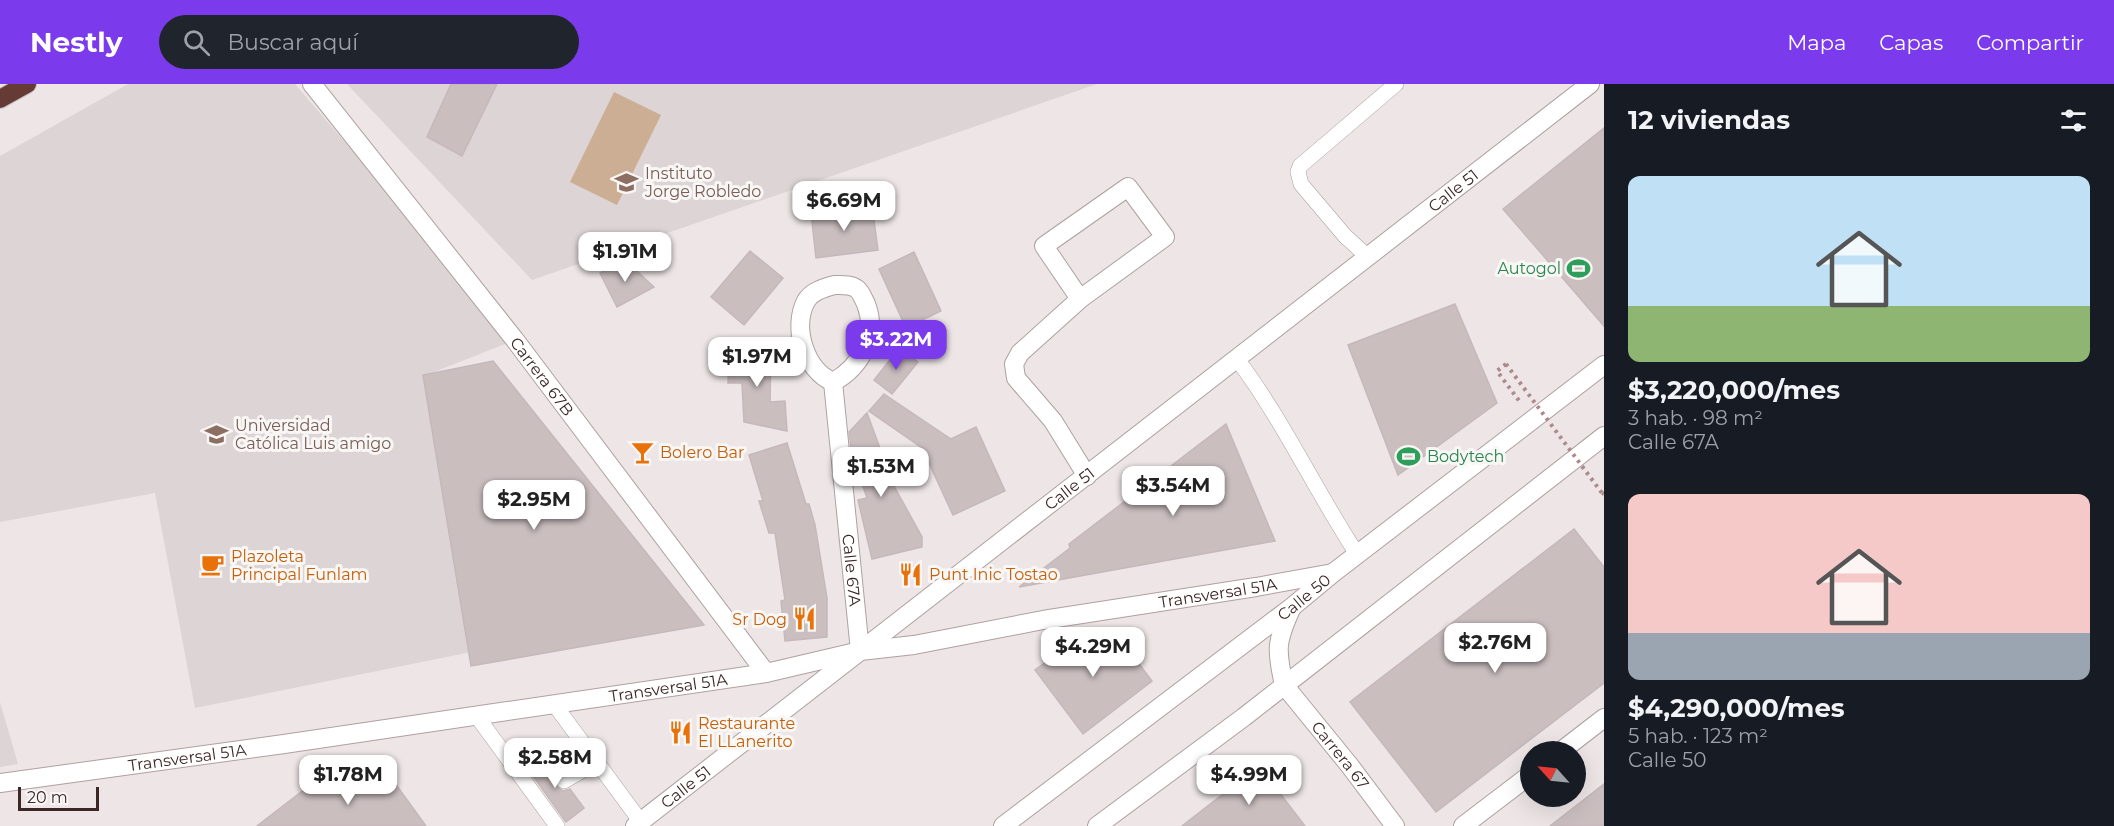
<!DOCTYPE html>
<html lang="es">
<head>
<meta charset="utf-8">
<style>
  :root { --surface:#171b24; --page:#20242c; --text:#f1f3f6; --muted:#9ea1a6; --accent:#7c3aed }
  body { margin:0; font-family:Montserrat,sans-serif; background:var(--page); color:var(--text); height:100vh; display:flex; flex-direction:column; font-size:22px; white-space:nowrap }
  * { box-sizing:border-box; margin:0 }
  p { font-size:20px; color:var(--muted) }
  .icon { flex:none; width:33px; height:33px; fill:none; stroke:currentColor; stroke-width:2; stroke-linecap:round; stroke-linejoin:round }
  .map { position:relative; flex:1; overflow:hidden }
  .side { display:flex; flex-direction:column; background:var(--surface); width:510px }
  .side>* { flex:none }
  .needle { width:39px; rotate:297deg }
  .tools { position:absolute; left:1520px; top:657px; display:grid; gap:12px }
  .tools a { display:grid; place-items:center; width:66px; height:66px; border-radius:50%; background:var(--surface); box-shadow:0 6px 24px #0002; font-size:30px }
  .scale { position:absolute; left:18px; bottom:15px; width:81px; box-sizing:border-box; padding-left:6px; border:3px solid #3d2726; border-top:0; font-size:16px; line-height:21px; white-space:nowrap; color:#3d2726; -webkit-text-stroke:4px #f9f6f6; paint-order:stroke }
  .price { position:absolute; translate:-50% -51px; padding:0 14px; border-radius:12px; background:#fff; color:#222; font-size:20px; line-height:39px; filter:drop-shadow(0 2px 3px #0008) }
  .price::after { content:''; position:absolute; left:50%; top:36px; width:18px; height:14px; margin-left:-9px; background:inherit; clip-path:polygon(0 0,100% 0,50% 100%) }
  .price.selected { background:var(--accent); color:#fff }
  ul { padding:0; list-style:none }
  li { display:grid; align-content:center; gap:12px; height:318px; padding:0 24px }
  li span { display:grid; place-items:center; height:186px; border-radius:12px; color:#555 }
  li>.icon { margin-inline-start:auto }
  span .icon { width:108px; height:108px; fill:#fffc; stroke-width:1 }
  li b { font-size:26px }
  h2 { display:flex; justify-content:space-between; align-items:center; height:72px; padding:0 24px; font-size:26px }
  header { display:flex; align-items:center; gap:36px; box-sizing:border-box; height:84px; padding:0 30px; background:var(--accent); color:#fff }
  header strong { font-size:28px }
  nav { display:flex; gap:33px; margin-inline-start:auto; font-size:21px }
  .search { width:420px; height:54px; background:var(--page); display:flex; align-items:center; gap:15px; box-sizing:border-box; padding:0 21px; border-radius:33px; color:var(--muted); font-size:22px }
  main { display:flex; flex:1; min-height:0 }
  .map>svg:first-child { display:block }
</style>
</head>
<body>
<header>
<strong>Nestly</strong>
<div class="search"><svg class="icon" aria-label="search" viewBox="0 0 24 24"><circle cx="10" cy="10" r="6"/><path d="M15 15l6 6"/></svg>Buscar aquí</div>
<nav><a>Mapa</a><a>Capas</a><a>Compartir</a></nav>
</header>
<main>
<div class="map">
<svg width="1604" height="742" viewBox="0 0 1604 742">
  <rect width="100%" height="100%" fill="#ede5e6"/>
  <path fill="#ddd4d5" d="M128,0H295L515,256L424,292L476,567L195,624L155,409L0,438V72Z
    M347,0H1097L532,196Z
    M0,618L18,680L0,683Z"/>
  <path fill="#ccae94" d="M614,8L661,31L617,121L570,98Z"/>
  <path fill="#cabebf" stroke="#c6b8ba" stroke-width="1.5" d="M451,0H497L462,72L427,53Z
    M1604,44V242L1503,125Z
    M872,121L878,166L816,174L811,129Z
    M750,167L783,194L744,241L711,213Z
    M914,168L941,227L906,244L879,185Z
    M625,176L654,203L617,223L600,189Z
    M1455,220L1497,319L1398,391L1348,261Z
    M900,263L918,278L892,310L874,296Z
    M729,266H771L770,318L785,317L787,347L744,338L742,299H728Z
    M493,277L704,541L471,582L423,291Z
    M884,310L951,355L976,343L1005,407L953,431L922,364L869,327Z
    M867,329L894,402L922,453V463L872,475L858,416L867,414L852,370L849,348Z
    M1226,340L1275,457L1019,503L1070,464L1069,460Z
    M787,359L806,420H809L815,441L827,514V553L785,557L781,517L785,516L775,449H769L759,417H763L749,371Z
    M1574,445L1604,483V599L1436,728L1350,618Z
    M1116,549L1152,597L1083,650L1035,586L1075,557Z
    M547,675L558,690L554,696L556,702L563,707L570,705L584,724L566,738L525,681Z
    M1259,682L1305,742H1182Z
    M389,691L426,742H257L305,705Z
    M1604,700V742H1550Z"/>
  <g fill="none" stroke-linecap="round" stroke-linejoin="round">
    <defs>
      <path id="lane" d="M1368,173L1345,152L1301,100L1298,88L1300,82L1396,0
        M1237,275C1283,336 1315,406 1357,470
        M554,620L641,738
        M476,631L557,742
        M564,697L597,678"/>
      <g id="street">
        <path id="s1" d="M312,0L515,256L766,589"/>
        <path d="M834,201C841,201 851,200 857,205C861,208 864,216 866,220C878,251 861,283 833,298C805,286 792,244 806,217C812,207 824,204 834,201Z"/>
        <path d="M1080,215L1044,162L1128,103L1165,153L1080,215L1020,269L1014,280L1016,294L1053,337L1087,392"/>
        <path id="s2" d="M833,298L860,567"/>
        <path id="s3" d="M1284,601L1350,682L1395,742"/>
        <path d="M1560,668L1604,634"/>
        <path id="s4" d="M635,742L1590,0"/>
        <path d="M1463,742L1530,691"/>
      </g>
      <g id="secondary">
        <path d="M1284,601C1276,566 1276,558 1291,525"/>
        <path id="s5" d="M0,699L284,660L766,589L860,567L914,561L1043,536L1256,503L1333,489"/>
        <path id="s6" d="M1003,742L1292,523L1333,489L1604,281"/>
        <path d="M1097,742L1244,633L1604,352"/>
      </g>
      <path id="highway" d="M0,15L27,0"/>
    </defs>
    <use href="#lane" stroke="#aea1a1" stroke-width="16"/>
    <use href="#street" stroke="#aea1a1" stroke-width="20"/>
    <use href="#secondary" stroke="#b1a0a0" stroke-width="20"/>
    <use href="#highway" stroke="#c9c3c2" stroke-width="20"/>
    <path stroke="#ad8989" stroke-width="4" stroke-dasharray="3 4.5" stroke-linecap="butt" d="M1506,280L1497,287L1520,318
      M1602,409L1604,410"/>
    <use href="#lane" stroke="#fff" stroke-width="15"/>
    <use href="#street" stroke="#fff" stroke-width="18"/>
    <use href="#secondary" stroke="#fff" stroke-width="18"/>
    <use href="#highway" stroke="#663a35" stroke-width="18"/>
    <path stroke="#ad8989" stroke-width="4" stroke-dasharray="3 4.5" stroke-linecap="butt" d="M1506,280L1602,409"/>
  </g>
  <defs>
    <symbol id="school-bare" viewBox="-9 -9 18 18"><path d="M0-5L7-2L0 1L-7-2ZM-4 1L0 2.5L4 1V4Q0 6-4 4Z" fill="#8d6e63" stroke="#f9f6f6" stroke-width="2.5" paint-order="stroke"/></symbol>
    <symbol id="stadium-bare" viewBox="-9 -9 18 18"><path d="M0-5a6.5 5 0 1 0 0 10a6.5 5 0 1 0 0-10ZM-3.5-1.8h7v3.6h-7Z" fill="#2e9e5b" stroke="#f9f6f6" stroke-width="2.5" paint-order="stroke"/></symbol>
    <symbol id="university-bare" viewBox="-9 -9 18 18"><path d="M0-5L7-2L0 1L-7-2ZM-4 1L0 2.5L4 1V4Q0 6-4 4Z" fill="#8d6e63" stroke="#f9f6f6" stroke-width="2.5" paint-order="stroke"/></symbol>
    <symbol id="bar-bare" viewBox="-9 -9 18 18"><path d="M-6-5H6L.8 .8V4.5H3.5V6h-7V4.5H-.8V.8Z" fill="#e8710a" stroke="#f9f6f6" stroke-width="2.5" paint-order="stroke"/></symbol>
    <symbol id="cafe-bare" viewBox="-9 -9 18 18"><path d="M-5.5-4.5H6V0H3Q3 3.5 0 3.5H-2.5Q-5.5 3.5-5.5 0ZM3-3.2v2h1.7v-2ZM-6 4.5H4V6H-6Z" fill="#e8710a" stroke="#f9f6f6" stroke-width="2.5" paint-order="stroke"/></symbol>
    <symbol id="restaurant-bare" viewBox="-9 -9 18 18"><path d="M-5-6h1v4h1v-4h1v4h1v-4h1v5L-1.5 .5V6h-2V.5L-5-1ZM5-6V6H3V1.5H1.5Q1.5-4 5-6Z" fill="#e8710a" stroke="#f9f6f6" stroke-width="2.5" paint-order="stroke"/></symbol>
  </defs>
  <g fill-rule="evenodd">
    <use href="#school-bare" x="610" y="82" width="33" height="33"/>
    <use href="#stadium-bare" x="1562" y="168" width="33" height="33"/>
    <use href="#university-bare" x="200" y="334" width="33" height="33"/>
    <use href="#bar-bare" x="626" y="352" width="33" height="33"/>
    <use href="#stadium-bare" x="1392" y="356" width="33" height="33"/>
    <use href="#cafe-bare" x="196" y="464" width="33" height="33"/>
    <use href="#restaurant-bare" x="894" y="474" width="33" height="33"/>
    <use href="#restaurant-bare" x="788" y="518" width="33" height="33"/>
    <use href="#restaurant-bare" x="664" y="632" width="33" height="33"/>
  </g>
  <g text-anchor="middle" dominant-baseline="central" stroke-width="6" stroke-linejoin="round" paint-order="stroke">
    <g font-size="16" fill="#785e54" stroke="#f9f6f6" text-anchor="start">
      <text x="645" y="89">Instituto<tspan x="645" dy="18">Jorge Robledo</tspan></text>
      <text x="235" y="341">Universidad<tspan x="235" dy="18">Católica Luis amigo</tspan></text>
    </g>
    <g font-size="16" fill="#3d2726" stroke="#f9f6f6">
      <text stroke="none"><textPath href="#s4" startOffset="1036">Calle 51</textPath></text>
      <text stroke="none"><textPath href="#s1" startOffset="372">Carrera 67B</textPath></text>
      <text stroke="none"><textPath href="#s4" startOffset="550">Calle 51</textPath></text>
      <text stroke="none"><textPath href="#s2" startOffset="189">Calle 67A</textPath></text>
      <text stroke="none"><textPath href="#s5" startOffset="1233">Transversal 51A</textPath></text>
      <text stroke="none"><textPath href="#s6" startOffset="378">Calle 50</textPath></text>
      <text stroke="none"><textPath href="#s5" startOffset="675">Transversal 51A</textPath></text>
      <text stroke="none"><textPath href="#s3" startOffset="90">Carrera 67</textPath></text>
      <text stroke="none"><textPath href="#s5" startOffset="189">Transversal 51A</textPath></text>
      <text stroke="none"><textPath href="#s4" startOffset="64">Calle 51</textPath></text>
    </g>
    <g font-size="16" fill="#27864d" stroke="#f9f6f6" text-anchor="end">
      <text x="1561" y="184">Autogol</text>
      <text x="1427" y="372" text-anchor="start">Bodytech</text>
    </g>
    <g font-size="16" fill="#c56008" stroke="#f9f6f6" text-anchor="start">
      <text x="660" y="368">Bolero Bar</text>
      <text x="231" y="472">Plazoleta<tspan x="231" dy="18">Principal Funlam</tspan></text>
      <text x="929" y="490">Punt Inic Tostao</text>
      <text x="787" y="535" text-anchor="end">Sr Dog</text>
      <text x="698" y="639">Restaurante<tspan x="698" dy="18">El LLanerito</tspan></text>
    </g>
  </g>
</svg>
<div class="tools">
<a><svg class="needle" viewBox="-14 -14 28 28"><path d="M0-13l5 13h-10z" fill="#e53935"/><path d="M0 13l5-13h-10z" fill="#9ea1a6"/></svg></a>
</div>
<div class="scale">20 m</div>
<b class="price" style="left:844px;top:148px">$6.69M</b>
<b class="price" style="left:625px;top:199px">$1.91M</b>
<b class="price selected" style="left:896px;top:287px">$3.22M</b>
<b class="price" style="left:757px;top:304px">$1.97M</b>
<b class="price" style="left:881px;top:414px">$1.53M</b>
<b class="price" style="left:1173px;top:433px">$3.54M</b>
<b class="price" style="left:534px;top:447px">$2.95M</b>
<b class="price" style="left:1495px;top:590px">$2.76M</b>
<b class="price" style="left:1093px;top:594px">$4.29M</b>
<b class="price" style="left:555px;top:705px">$2.58M</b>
<b class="price" style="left:348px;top:722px">$1.78M</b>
<b class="price" style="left:1249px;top:722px">$4.99M</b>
</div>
<section class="side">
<h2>12 viviendas<svg class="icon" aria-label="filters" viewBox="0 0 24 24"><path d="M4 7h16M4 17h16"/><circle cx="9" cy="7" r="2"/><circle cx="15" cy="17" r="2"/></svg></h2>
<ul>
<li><span style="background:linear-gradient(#bfe0f5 70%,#8fb573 0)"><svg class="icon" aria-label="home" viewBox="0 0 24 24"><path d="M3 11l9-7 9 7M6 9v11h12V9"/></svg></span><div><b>$3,220,000/mes</b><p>3 hab. · 98 m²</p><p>Calle 67A</p></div></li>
<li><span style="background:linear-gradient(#f6c9c9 75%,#9aa5b1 0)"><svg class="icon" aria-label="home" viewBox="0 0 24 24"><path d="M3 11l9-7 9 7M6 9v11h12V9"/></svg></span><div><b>$4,290,000/mes</b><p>5 hab. · 123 m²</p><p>Calle 50</p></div></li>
</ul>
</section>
</main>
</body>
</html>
